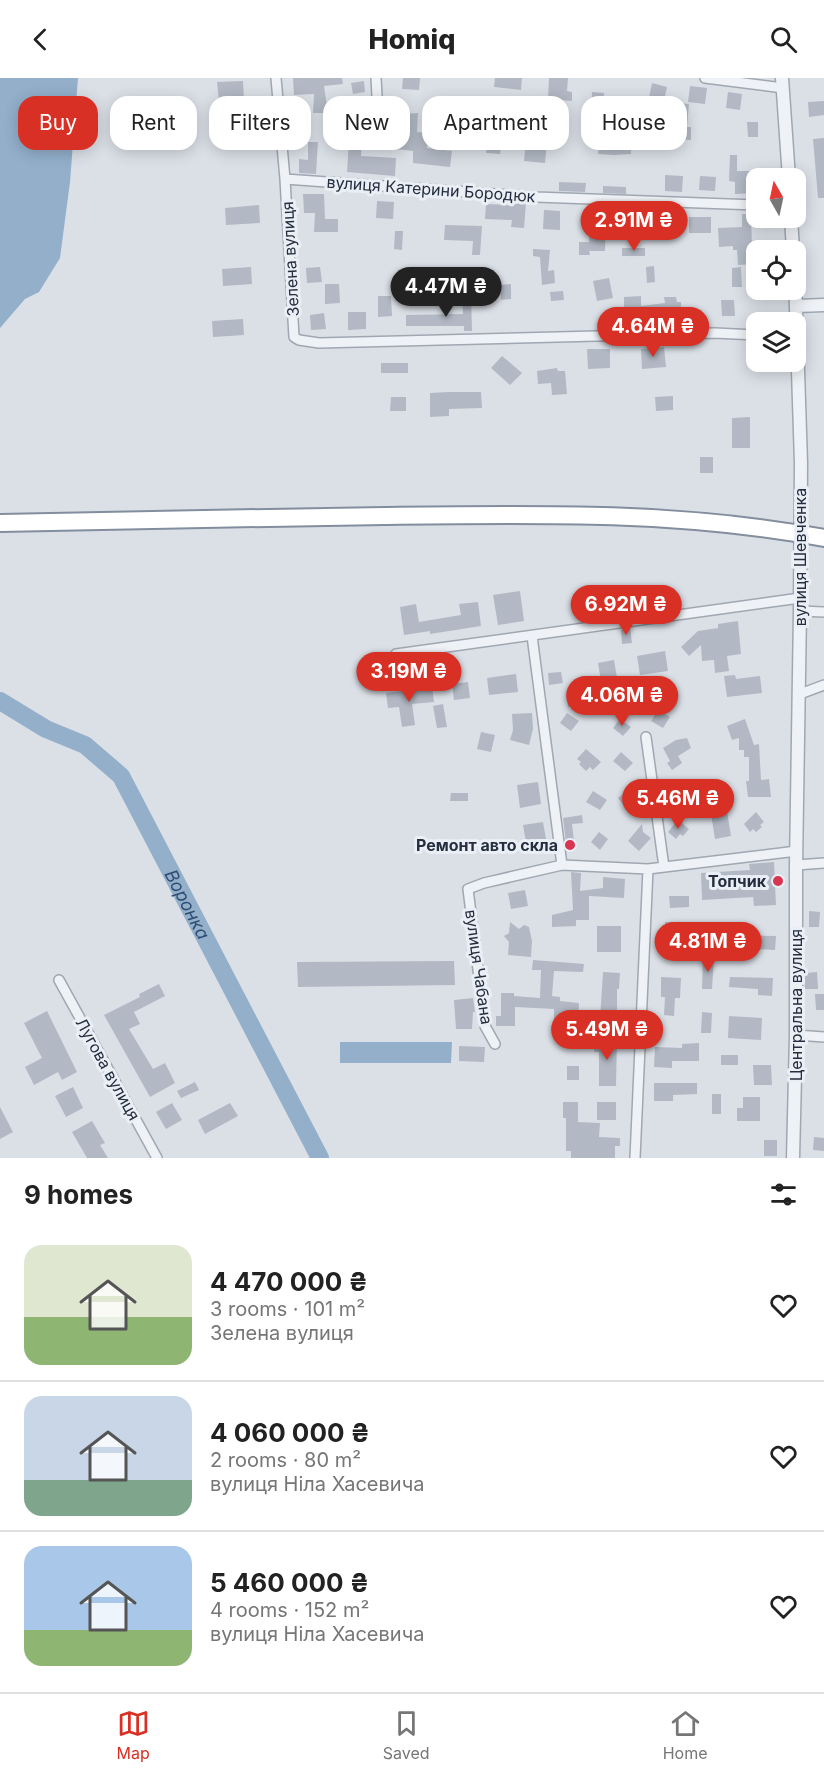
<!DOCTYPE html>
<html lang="en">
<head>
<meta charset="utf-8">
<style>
  :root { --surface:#fff; --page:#f2f2f2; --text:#222; --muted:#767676; --line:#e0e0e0; --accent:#d93025 }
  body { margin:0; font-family:Inter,sans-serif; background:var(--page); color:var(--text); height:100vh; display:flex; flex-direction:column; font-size:22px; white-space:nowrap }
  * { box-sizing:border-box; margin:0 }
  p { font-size:20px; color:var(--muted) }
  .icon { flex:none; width:33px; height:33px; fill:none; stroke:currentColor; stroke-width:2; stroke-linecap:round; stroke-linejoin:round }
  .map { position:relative; height:1080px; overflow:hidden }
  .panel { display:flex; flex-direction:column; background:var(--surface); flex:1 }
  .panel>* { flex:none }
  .banner { position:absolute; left:18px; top:18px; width:789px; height:54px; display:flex; gap:12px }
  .needle { width:39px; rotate:351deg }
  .controls { position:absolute; left:746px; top:90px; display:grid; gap:12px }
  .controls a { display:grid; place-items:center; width:60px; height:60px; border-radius:12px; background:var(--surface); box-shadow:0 3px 15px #0003; font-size:30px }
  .price { position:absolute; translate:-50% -51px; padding:0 14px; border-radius:21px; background:var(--accent); color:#fff; font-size:20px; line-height:39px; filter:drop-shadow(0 2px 3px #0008) }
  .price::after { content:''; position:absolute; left:50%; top:36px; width:18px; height:14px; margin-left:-9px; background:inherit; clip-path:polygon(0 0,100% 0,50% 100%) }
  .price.selected { background:#222; color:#fff }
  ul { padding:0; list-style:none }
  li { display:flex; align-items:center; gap:18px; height:150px; padding:0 24px }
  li+li { border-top:2px solid var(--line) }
  li span { display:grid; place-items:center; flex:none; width:168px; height:120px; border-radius:18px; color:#555 }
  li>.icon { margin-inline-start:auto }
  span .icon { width:72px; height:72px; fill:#fffc; stroke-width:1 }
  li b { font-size:26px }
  h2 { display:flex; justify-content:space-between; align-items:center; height:72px; padding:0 24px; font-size:26px }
  .chip { padding:0 21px; border-radius:18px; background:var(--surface); box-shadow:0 3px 15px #0003; font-size:21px; line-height:54px }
  .chip.selected { background:var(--accent); color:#fff }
  header { display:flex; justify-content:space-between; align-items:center; height:78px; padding:0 24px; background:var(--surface); font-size:27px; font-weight:800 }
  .tabs { display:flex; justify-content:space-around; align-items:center; height:84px; border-top:2px solid var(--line); background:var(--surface); font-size:16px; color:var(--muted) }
  .tabs a { display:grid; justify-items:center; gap:3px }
  .tabs .selected { color:var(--accent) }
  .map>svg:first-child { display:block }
</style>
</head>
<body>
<header><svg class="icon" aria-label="back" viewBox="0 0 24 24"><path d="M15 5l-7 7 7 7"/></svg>Homiq<svg class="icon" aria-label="search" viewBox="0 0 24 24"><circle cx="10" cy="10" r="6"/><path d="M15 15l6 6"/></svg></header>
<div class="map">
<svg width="824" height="1080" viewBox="0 0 824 1080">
  <rect width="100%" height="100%" fill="#dbe0e7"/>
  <path fill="#93afca" d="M0,0H78L70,104L60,180L39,214L25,221L0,250Z
    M340,964H452L451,985H340Z"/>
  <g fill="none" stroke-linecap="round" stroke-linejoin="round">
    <path stroke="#93afca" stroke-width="18" id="s1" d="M0,623L46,651L85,667L121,698L320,1080"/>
  </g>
  <path fill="#b2b9c4" d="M293,0H342L343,6L324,8L328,35H313L314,16L294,17Z
    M403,0H420L419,12L402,11Z
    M495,0H522L521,12L494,9Z
    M549,0H568L567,13L572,14V23L548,21Z
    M243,3L244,22L219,23L217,4Z
    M364,3L365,14L353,16L351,5Z
    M652,5L667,9L664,23L649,20Z
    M690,8L707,10L705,26L688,24Z
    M592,14L604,15L603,40L591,39Z
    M728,14L742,16L740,32L726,30Z
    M824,23V37L809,39L808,24Z
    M679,25L689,26L687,49H691V62L675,61V49H677Z
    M488,31L515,34V31L538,34L537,43L521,41L519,54L504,52L500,76L486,75Z
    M296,34H310L311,56H297Z
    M418,35L417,54L428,55L427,70L452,73L450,89L413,85V73L396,71L397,52H384L385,37Z
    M614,38L642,41L640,62H631V76L613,77L598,76L600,58H612Z
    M367,39L368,53L362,54L361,78L396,80L395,98L347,94L349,63L347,41Z
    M557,39L566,41L564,60H554Z
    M747,44H758V59H748Z
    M459,58L468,59L467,72H458Z
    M824,60V120H818L813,61Z
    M526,62L547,63L545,85L524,83Z
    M308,64H318L316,96L299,95V81L308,82Z
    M730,77H737V93H757L756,115L735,116V104L729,103Z
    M665,97L683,98L682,114L665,113Z
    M700,98L716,99L715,113L699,112Z
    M559,104L586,105L585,114L559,113Z
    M603,108L626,109V116L603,115Z
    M303,116H324L325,141H338V154H314L315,135H304Z
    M377,123L394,124L393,141L376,140Z
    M513,124L526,125L524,150L511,149L512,142L485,141L486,126L513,127Z
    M259,127L260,145L226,147L225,130Z
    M544,132L560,133V152L543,151Z
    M590,135L606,136L605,173H589L590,177H579V164H589Z
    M639,136V138L665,139L664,161H653V153L625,154L624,137Z
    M742,136H751L752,169H756V186L738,187L737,172H733V168L719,169L718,150L742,149Z
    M689,139H711V155H689Z
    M445,147L482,148L480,177H472L473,163L444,162Z
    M395,153H403L402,172L394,171Z
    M622,170H645V178H622Z
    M533,171L550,172L548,193L554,192L555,205L542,207L540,179L533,178Z
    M654,188L655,204L647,205L646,189Z
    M251,189L252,206L223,208L222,191Z
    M320,189L322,204L307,205L306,190Z
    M741,189L742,209H732V190Z
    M609,200L613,220L597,223L593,203Z
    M325,206H339L340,225L325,226Z
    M511,206V221L501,222L500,207Z
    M417,207L431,208L430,218L416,217Z
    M563,213L564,222L551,223L550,214Z
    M471,215L472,253H464V248H406V237L463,236L462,216Z
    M378,218H391L392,238L378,239Z
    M641,218V228L665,225L664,219H676L677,224H681V236H677V240H665L664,236L624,239V219Z
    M721,222H734L735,238H722Z
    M348,234H366V251L348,252Z
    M324,235L326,251L311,252L310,237Z
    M243,241L244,257L213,259L212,243Z
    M664,269L666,289L642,291L641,271Z
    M587,271H610V290L588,291Z
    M502,278L522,295L510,307L491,290Z
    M381,285H408V295H381Z
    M557,290L558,293H565L567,316L552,317L551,305L538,306L537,293Z
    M449,314H481L482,330L449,331V338L430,339V315Z
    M673,318V332L656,333L655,319Z
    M391,319H406V333H390Z
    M750,339V370H732V340Z
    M700,379H713V395H700Z
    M520,513L524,543L498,547L493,517Z
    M478,524L481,548L430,556V553L404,557L400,529L416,526L419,544L461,537L459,526Z
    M738,543L741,576L727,578L729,593L715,595L714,582L702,583L701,567L689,578L681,569L698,553L718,550V546Z
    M630,550L632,565L622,566L621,552Z
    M665,573L668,593L640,597L637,578Z
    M614,582L617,600L601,603L598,585Z
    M561,594L563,605L549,607L548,595Z
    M516,596L518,614L489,617L487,600Z
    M735,597L736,601L760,598L762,615L727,619L724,598Z
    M468,604L470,620L454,622L452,606Z
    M432,609L434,624L412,626L415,647L402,649L399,629L388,630L386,615Z
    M588,612L590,625L568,629L567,615Z
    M443,626L447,649L437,650L433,628Z
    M658,632L670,639L663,650L651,643Z
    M532,635L533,651L529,667L510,662L513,652L512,636Z
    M567,635L579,643L571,653L560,645Z
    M620,641L631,649L623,658L613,650Z
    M745,641L754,667L759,666L761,702L769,701L771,719H748L746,703H749V679H744V672H739V660L732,662L727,648Z
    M481,654L495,657L491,674L477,671Z
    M687,660L691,670L678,678L682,685L672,692L667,685L670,683L663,670L676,662Z
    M586,671L601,684L593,692L590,689L586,693L579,686L581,684L577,681Z
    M621,674L633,685L625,693L613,683Z
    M681,701L687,714L682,717L683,719L671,724L664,709Z
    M538,704L541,726L520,730L517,707Z
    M630,711L636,720L632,723L634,726L627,732L618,720Z
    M593,713L607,722L600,732L586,724Z
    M451,715H468V723H450Z
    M727,733L731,758L715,761L711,736Z
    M756,734L764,744L760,747L762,749L756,754L753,751L750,754L744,746Z
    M582,737L583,745L572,746L575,772L567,773L563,740Z
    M678,742L689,751L683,758L680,756L676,761L668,754Z
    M543,744L547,767L527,770L523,747Z
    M642,746L643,754L651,760L639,773L628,763Z
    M599,754L608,761L600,772L591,764Z
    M774,784L776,827L754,828L753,819L702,822L701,795L750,792L749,786Z
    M571,794L581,795L580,813L603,810V799L625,801L624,820L589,818V842H576V848L552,849V837L573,832Z
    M525,812L528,828L511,831L508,815Z
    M669,818H689V829L670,830Z
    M809,833L820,834L819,849H809Z
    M510,844L519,851L524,847L529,849L532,863L531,879L508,877L509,864L504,858L509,855Z
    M665,844H681L680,861H665Z
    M597,848H621V874H597Z
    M737,857L776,858L775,872L737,870Z
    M703,879H714L712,911H702Z
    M533,882L584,886L583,894L554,893L552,918L560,919V923L579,925L578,950H580V957L588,958V967H566V961H554V931L515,929V948H496V938H501V915H514V918L540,920L541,892H532Z
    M454,883L455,907L298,909L297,884Z
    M603,894L620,895L619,911H617V941H600Z
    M817,894L818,911H805L804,895Z
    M661,899L681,900L680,920H675L674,938L664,937L665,919H661Z
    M730,899L773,900L772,918L758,917V911L729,909Z
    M159,906L165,918L134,934L140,946L129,951L153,991L165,985L175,1005L150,1019L104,937L140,919L139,916Z
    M815,916H824V932H816Z
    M473,920L475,934H473L472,951H456L454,922Z
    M47,933L77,994L62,1002L58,994L34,1007L25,989L42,980L24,945Z
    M702,934L712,935L711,955H701Z
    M729,938L762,940L761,962L728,960Z
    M595,960H617L616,1008H599V974H594Z
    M699,965V983H672V990L654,989L655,969L682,970V966Z
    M459,968L485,969L484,984L459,983Z
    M721,977H738V987H721Z
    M753,987H771L772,1007H754Z
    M567,988H579V1002H567Z
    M195,1004L199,1012L181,1020L177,1013Z
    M654,1005H697V1016L673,1017V1023H654Z
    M73,1009L83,1030L66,1039L55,1018Z
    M712,1016H721V1036H712Z
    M743,1019H760V1043H737V1030H743Z
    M563,1024H578V1044L600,1045L599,1059L620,1060V1068H615V1080H571V1073H566V1040H563Z
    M597,1024H616V1042H597Z
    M172,1025L182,1042L166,1051L156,1034Z
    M230,1025L238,1038L205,1056L198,1042Z
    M0,1029L13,1054L0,1061Z
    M92,1043L105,1065L100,1067L108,1080H87L72,1054Z
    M814,1059L824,1060V1073L813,1072Z
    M764,1062H777V1078H764Z"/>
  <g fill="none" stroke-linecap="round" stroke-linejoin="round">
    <defs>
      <path id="minor" d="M276,0L285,101L294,259L299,262L319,265L715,255L756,257
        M376,0L378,36
        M705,0L783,10
        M285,101L536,119L756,127
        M800,533L824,534
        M532,558L562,787
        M396,576L800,520
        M800,616L824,607
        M646,659L664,789
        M796,787L824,785
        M59,902L157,1080
        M796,957L824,959
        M495,966L485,948L468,811L484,805L562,787L648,791L797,773
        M635,1080L648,791"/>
      <path id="tertiary" d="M782,0L789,100
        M791,140L793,172
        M797,228L824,227
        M793,1080L796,957V787L800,533L801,385L795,200"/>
      <path id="trunk" d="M0,445C128,442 257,440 385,438C532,436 680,433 824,460"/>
    </defs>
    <use href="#minor" stroke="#a0a7b1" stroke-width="12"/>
    <use href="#tertiary" stroke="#a0a7b1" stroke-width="15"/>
    <use href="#trunk" stroke="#828d9e" stroke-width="20"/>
    <use href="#minor" stroke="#eef1f5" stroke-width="9"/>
    <use href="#tertiary" stroke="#eef1f5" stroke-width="12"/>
    <use href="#trunk" stroke="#fff" stroke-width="16"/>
  </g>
  <g fill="#d73550" stroke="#eaeff5" stroke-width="2">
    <circle cx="570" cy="767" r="6"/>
    <circle cx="778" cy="803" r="6"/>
  </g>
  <g text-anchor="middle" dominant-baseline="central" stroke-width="6" stroke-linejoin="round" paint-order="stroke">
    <g font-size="16" fill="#242e3e" stroke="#eaeff5">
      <text transform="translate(431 111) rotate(4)">вулиця Катерини Бородюк</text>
      <text transform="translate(290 181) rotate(-93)">Зелена вулиця</text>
      <text transform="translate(800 479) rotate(-90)">вулиця Шевченка</text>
      <text transform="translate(479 889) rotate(82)">вулиця Чабана</text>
      <text transform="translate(796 927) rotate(-90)">Центральна вулиця</text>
      <text transform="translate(108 991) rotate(61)">Лугова вулиця</text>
    </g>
    <g font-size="16" font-weight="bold" fill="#242e3e" stroke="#eaeff5" text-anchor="end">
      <text x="558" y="767">Ремонт авто скла</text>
      <text x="766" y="803">Топчик</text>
    </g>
    <g font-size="18" font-style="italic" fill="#2c4d74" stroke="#eaeff5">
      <text stroke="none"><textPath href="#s1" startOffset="288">Воронка</textPath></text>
    </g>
  </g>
</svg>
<div class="controls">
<a><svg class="needle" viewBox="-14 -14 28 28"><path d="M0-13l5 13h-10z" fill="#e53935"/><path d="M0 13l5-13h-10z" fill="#767676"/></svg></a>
<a><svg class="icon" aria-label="locate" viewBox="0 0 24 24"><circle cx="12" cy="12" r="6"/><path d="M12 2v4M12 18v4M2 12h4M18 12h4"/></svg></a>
<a><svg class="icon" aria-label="layers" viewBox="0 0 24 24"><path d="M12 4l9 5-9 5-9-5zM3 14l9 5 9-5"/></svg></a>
</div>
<b class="price" style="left:634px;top:174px">2.91M ₴</b>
<b class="price selected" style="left:446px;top:240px">4.47M ₴</b>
<b class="price" style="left:653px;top:280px">4.64M ₴</b>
<b class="price" style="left:626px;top:558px">6.92M ₴</b>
<b class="price" style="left:409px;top:625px">3.19M ₴</b>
<b class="price" style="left:622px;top:649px">4.06M ₴</b>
<b class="price" style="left:678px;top:752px">5.46M ₴</b>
<b class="price" style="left:708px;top:895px">4.81M ₴</b>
<b class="price" style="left:607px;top:983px">5.49M ₴</b>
<div class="banner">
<a class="chip selected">Buy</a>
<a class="chip">Rent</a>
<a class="chip">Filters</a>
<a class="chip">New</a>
<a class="chip">Apartment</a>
<a class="chip">House</a>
</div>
</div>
<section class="panel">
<h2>9 homes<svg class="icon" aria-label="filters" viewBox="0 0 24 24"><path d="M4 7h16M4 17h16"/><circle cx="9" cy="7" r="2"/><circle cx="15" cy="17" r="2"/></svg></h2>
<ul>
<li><span style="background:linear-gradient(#dfe7d0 60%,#8fb573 0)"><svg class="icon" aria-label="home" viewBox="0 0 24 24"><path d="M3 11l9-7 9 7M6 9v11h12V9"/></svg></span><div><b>4 470 000 ₴</b><p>3 rooms · 101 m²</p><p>Зелена вулиця</p></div><svg class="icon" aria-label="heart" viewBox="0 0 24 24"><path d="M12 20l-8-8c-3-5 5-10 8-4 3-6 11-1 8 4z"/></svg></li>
<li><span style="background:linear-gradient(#c9d6e8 70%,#7fa58c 0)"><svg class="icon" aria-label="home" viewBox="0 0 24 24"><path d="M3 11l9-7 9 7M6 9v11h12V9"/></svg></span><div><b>4 060 000 ₴</b><p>2 rooms · 80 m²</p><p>вулиця Ніла Хасевича</p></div><svg class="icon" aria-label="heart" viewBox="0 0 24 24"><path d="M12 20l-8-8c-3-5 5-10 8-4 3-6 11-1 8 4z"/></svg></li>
<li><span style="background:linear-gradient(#a9c7e8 70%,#8fb573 0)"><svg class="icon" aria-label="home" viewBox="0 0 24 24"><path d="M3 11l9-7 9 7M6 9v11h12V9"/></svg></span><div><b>5 460 000 ₴</b><p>4 rooms · 152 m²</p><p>вулиця Ніла Хасевича</p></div><svg class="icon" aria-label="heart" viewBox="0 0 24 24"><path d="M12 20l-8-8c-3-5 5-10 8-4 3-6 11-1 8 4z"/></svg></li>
</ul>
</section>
<nav class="tabs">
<a class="selected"><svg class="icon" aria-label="map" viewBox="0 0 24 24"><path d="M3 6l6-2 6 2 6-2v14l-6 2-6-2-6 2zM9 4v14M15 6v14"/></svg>Map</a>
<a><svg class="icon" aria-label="saved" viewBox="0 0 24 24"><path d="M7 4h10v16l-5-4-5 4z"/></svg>Saved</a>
<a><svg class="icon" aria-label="home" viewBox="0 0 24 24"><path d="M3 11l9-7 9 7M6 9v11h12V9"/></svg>Home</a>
</nav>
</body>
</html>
